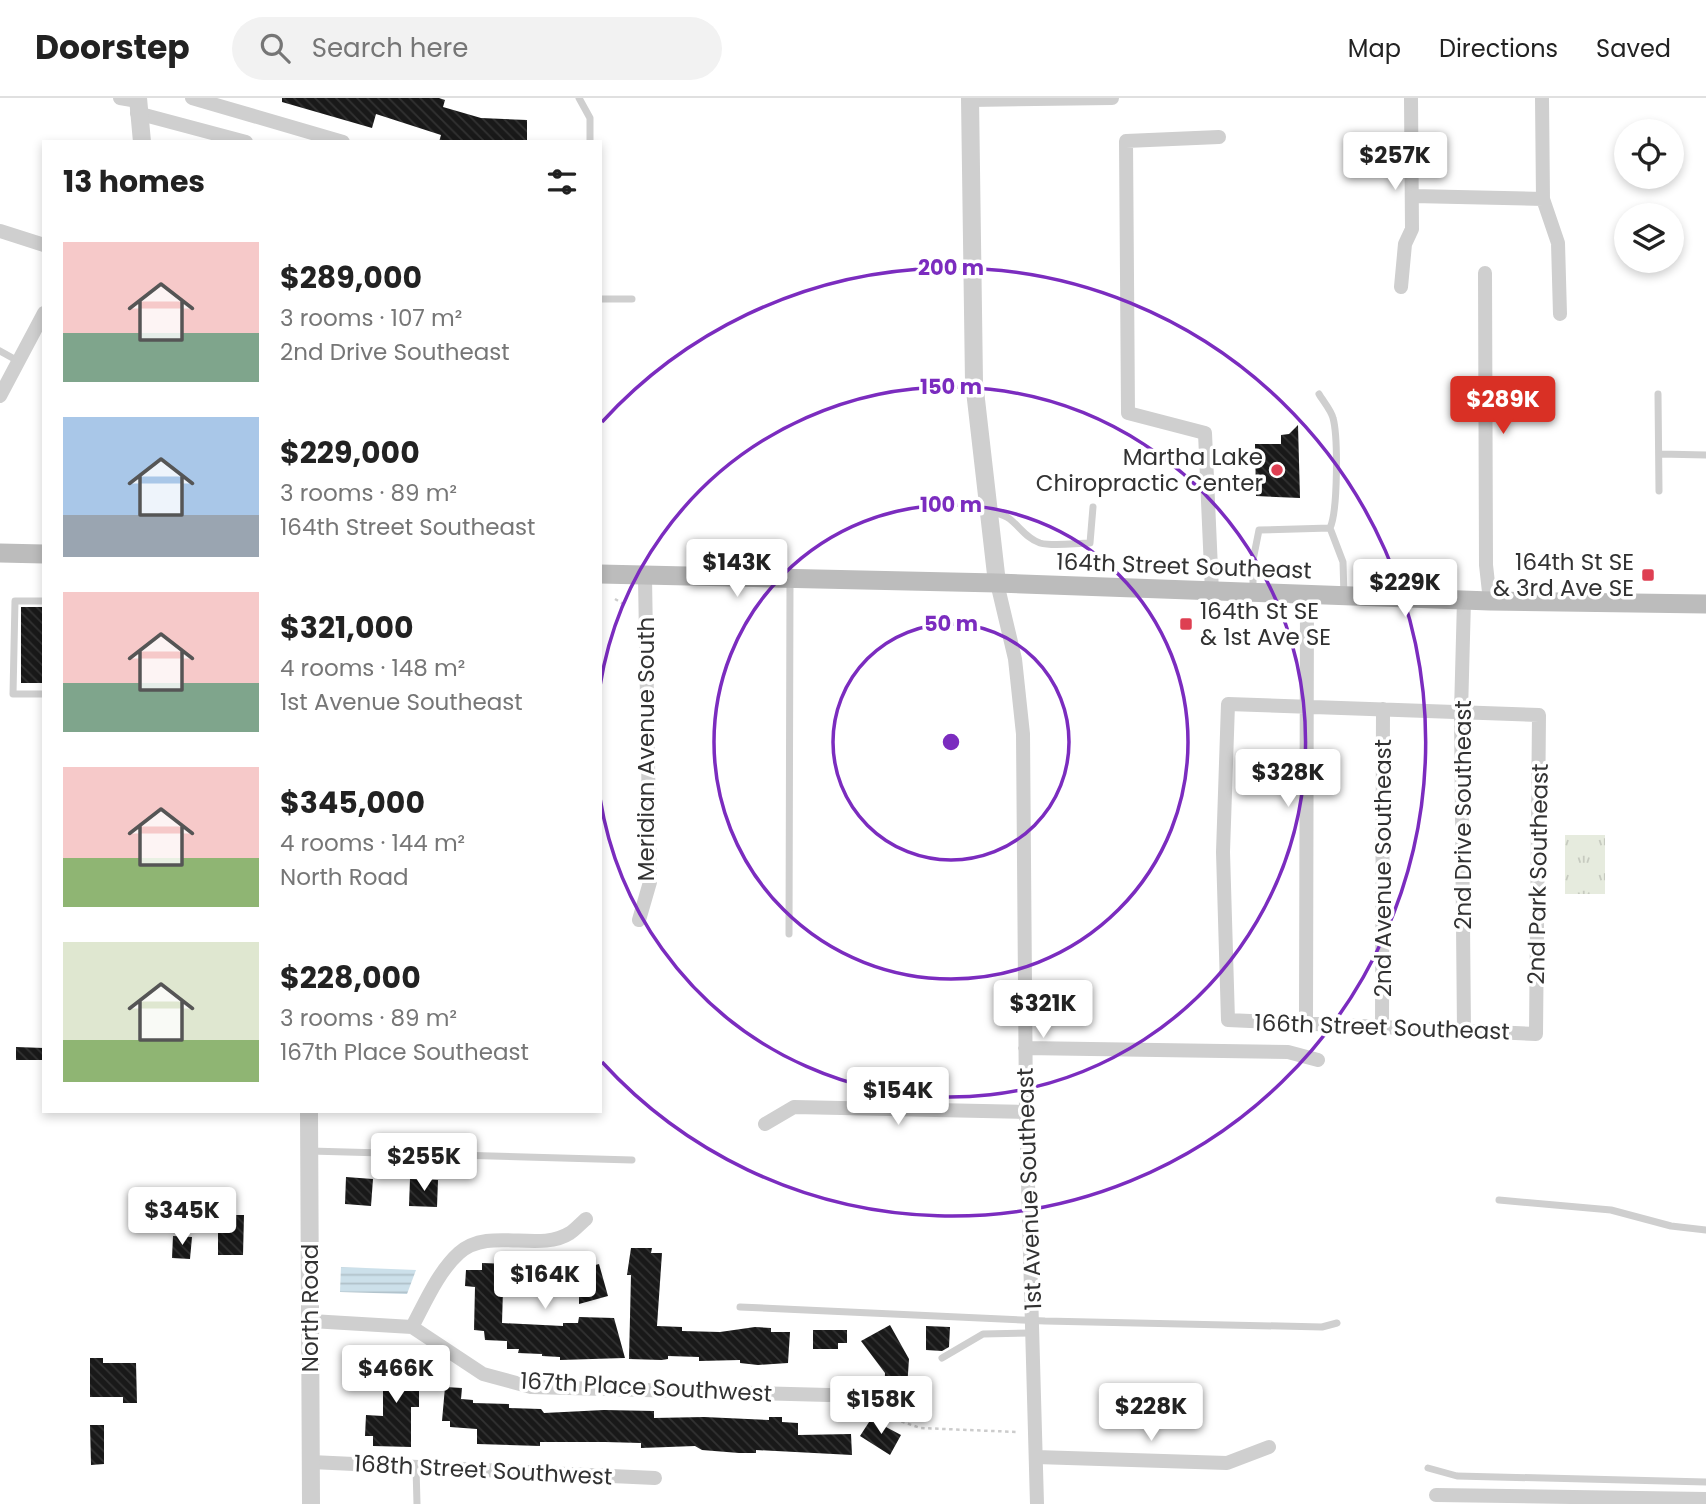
<!DOCTYPE html>
<html lang="en">
<head>
<meta charset="utf-8">
<style>
  :root { --surface:#fff; --page:#f2f2f2; --text:#222; --muted:#767676; --line:#e0e0e0; --accent:#d93025 }
  body { margin:0; font-family:Poppins,sans-serif; background:var(--page); color:var(--text); height:100vh; display:flex; flex-direction:column; font-size:26px; white-space:nowrap }
  * { box-sizing:border-box; margin:0 }
  p { font-size:23px; color:var(--muted) }
  .icon { flex:none; width:38px; height:38px; fill:none; stroke:currentColor; stroke-width:2; stroke-linecap:round; stroke-linejoin:round }
  .map { position:relative; flex:1; overflow:hidden }
  .side { position:absolute; left:42px; top:42px; width:560px; height:973px; display:flex; flex-direction:column; background:var(--surface); border-radius:0px; box-shadow:0 4px 10px #0003 }
  .side>* { flex:none }
  .controls { position:absolute; left:1614px; top:21px; display:grid; gap:14px }
  .controls a { display:grid; place-items:center; width:70px; height:70px; border-radius:50%; background:var(--surface); box-shadow:0 4px 10px #0003; font-size:35px }
  .price { position:absolute; translate:-50% -60px; padding:0 16px; border-radius:7px; background:#fff; color:#222; font-size:23px; line-height:46px; filter:drop-shadow(0 2px 4px #0008) }
  .price::after { content:''; position:absolute; left:50%; top:42px; width:21px; height:16px; margin-left:-10px; background:inherit; clip-path:polygon(0 0,100% 0,50% 100%) }
  .price.current { background:var(--accent); color:#fff }
  ul { padding:0; list-style:none }
  li { display:flex; align-items:center; gap:21px; height:175px; padding:0 21px }
  li span { display:grid; place-items:center; flex:none; width:196px; height:140px; border-radius:0px; color:#555 }
  li>.icon { margin-inline-start:auto }
  span .icon { width:84px; height:84px; fill:#fffc; stroke-width:1 }
  li b { font-size:30px }
  h2 { display:flex; justify-content:space-between; align-items:center; height:84px; padding:0 21px; font-size:30px }
  header { display:flex; align-items:center; gap:42px; box-sizing:border-box; height:98px; padding:0 35px; background:var(--surface); border-bottom:2px solid var(--line) }
  header strong { font-size:33px }
  nav { display:flex; gap:38px; margin-inline-start:auto; font-size:24px }
  .search { width:490px; height:63px; background:var(--page); display:flex; align-items:center; gap:18px; box-sizing:border-box; padding:0 24px; border-radius:38px; color:var(--muted); font-size:26px }
  .map>svg:first-child { display:block }
</style>
</head>
<body>
<header>
<strong>Doorstep</strong>
<div class="search"><svg class="icon" aria-label="search" viewBox="0 0 24 24"><circle cx="10" cy="10" r="6"/><path d="M15 15l6 6"/></svg>Search here</div>
<nav><a>Map</a><a>Directions</a><a>Saved</a></nav>
</header>
<div class="map">
<svg width="1706" height="1406" viewBox="0 0 1706 1406">
  <defs>
    <pattern id="park-tufts" width="24" height="20" patternUnits="userSpaceOnUse" patternTransform="scale(1.75)"><rect width="24" height="20" fill="#e6ebde"/><path d="M3 7l-1-3M5 7V3M7 7l1-3M15 17l-1-3M17 17v-4M19 17l1-3" fill="none" stroke="#c6cabf"/></pattern>
    <pattern id="water-rules" width="6" height="5" patternUnits="userSpaceOnUse" patternTransform="scale(1.75)"><rect width="6" height="5" fill="#cce0ea"/><path d="M0 2.5h6" fill="none" stroke="#b0c1c9"/></pattern>
    <pattern id="building-back-hatch" width="6" height="6" patternUnits="userSpaceOnUse" patternTransform="scale(1.75)"><rect width="6" height="6" fill="#191919"/><path d="M-1 5l2 2M0 0l6 6M5-1l2 2" fill="none" stroke="#323232"/></pattern>
  </defs>
  <rect width="100%" height="100%" fill="#fff"/>
  <path fill="url(#park-tufts)" d="M1565,737H1605V796H1565Z"/>
  <path fill="url(#water-rules)" d="M341,1169L416,1172L407,1196L340,1194Z"/>
  <path fill="url(#building-back-hatch)" d="M282,0H439L445,2L443,9L481,20L527,22V44H439L441,37L376,16L372,30L282,4Z
    M1298,327L1300,400L1256,398L1255,346H1281V337L1289,336Z
    M21,509H44V585H21Z
    M16,949L44,950V962H16Z
    M346,1079L373,1081L371,1108L345,1106Z
    M410,1081L438,1082L437,1109L409,1108Z
    M218,1117H244L243,1157H218Z
    M173,1138L192,1139L190,1161L172,1160Z
    M631,1150H652L651,1155H662L657,1228L682,1229V1233L720,1234L755,1229L771,1230V1234H790L788,1265L758,1267L740,1265V1262L699,1263V1259L668,1258V1261L662,1262L629,1261L631,1177H627Z
    M546,1164L573,1168V1173L599,1166L608,1198L579,1206V1199L545,1198V1193L503,1191L502,1225L563,1228V1225H578L579,1219L614,1220L625,1260L560,1262V1259L542,1258V1256L518,1255L519,1251H507V1243L485,1242L484,1233L474,1232L475,1189L465,1188L466,1172H482V1165L546,1167Z
    M890,1227L909,1261L906,1305L884,1303L885,1275L861,1243Z
    M926,1228L950,1229L949,1249L942,1253L926,1252Z
    M813,1232H847V1245H838V1251H813Z
    M390,1255H412L413,1284L419,1283V1309H411V1349L373,1348V1338H365L366,1317L383,1318V1284H390Z
    M90,1260H103V1265H136L137,1305H123V1299H90Z
    M445,1289L462,1290L461,1301L473,1302V1305L509,1306V1310L541,1311L544,1315L604,1312L654,1313V1320L704,1319L769,1322V1319H782V1324L798,1325V1337L851,1336L852,1357L756,1352V1355H739L702,1352L695,1348L641,1350V1345L605,1344H540V1348L477,1346V1331L450,1329V1323H442Z
    M871,1321L901,1337L890,1357L860,1338Z
    M90,1327H104V1366L91,1367Z"/>
  <g fill="none" stroke-linecap="round" stroke-linejoin="round">
    <path stroke="#ccc" stroke-width="2.5" stroke-dasharray="3.5 3.5" stroke-linecap="butt" d="M615,501L625,507
      M842,1302L920,1330L1017,1334"/>
    <path stroke="#cfcfcf" stroke-width="7" d="M579,0L590,20V44
      M600,201H632
      M0,253L18,263
      M1319,296C1323,303 1331,312 1333,320C1338,338 1338,413 1330,430
      M1658,296L1659,393
      M1660,356L1706,357
      M990,415C1015,414 1019,438 1040,445C1054,449 1076,445 1090,445L1093,409
      M1253,494V462L1259,432L1330,430L1343,464L1344,498
      M44,503H15L13,596H44
      M789,836L790,483
      M310,1053L632,1062
      M1499,1102L1611,1112L1671,1128L1706,1132
      M740,1209L1045,1223L1322,1229L1337,1225
      M942,1260L983,1236L1032,1235
      M416,1369L417,1406
      M1428,1370L1457,1378L1706,1384"/>
    <path stroke="#cfcfcf" stroke-width="14" d="M120,0L138,3
      M192,0L343,44
      M1542,0L1543,101L1558,145L1560,216
      M970,2L1112,0
      M137,15L246,44
      M1413,98L1543,101
      M0,133L44,147
      M1485,175L1486,467L1490,503
      M1401,189L1405,146L1412,131L1411,0
      M0,298L44,215
      M997,485L1015,561L1023,636L1026,1014L1037,1406
      M1212,494L1205,335L1128,315L1126,43L1219,39
      M1464,502L1461,614L1464,933
      M1228,606L1539,617L1536,936L1228,922L1223,754Z
      M639,822L650,784L645,479
      M1306,926L1307,497
      M1382,929L1383,611
      M1025,950L1288,954L1318,962
      M765,1026L794,1009L1026,1014
      M311,1223L412,1229L483,1276L531,1289L829,1297
      M412,1229C425,1205 438,1174 459,1155C489,1128 539,1155 570,1135C575,1132 581,1125 586,1121
      M1036,1359L1227,1365L1269,1349
      M311,1364L655,1380
      M1436,1397L1706,1401"/>
    <path stroke="#cfcfcf" stroke-width="18" d="M138,0L142,44
      M970,0L974,284L997,485
      M309,1013L311,1406"/>
    <path stroke="#bcbcbc" stroke-width="19" d="M0,455L44,456
      M600,476L997,485L1490,503L1706,506"/>
  </g>
  <g fill="none" stroke="#7b2cbf" stroke-width="3.5">
    <circle cx="951" cy="644" r="118"/>
    <circle cx="951" cy="644" r="237"/>
    <path d="M600 588A355 355 0 1 1 600 700"/>
    <path d="M602 324A474 474 0 1 1 602 964"/>
  </g>
  <g fill="#de3f52" stroke="#fff" stroke-width="2.5">
    <circle cx="1277" cy="372" r="7"/>
    <rect x="1641" y="470" width="14" height="14" rx="3.5"/>
    <rect x="1179" y="519" width="14" height="14" rx="3.5"/>
  </g>
  <g text-anchor="middle" dominant-baseline="central" stroke-width="7" stroke-linejoin="round" paint-order="stroke">
    <g font-size="23" fill="#323232" stroke="#fff" text-anchor="end">
      <text x="1263" y="359">Martha Lake<tspan x="1263" dy="26">Chiropractic Center</tspan></text>
      <text x="1634" y="464">164th St SE<tspan x="1634" dy="26">&amp; 3rd Ave SE</tspan></text>
      <text x="1200" y="513" text-anchor="start">164th St SE<tspan x="1200" dy="26">&amp; 1st Ave SE</tspan></text>
    </g>
    <g font-size="23" fill="#323232" stroke="#fff">
      <text transform="translate(1184 468) rotate(2)">164th Street Southeast</text>
      <text transform="translate(646 651) rotate(-90)">Meridian Avenue South</text>
      <text transform="translate(1463 717) rotate(-90)">2nd Drive Southeast</text>
      <text transform="translate(1383 770) rotate(-90)">2nd Avenue Southeast</text>
      <text transform="translate(1538 776) rotate(-89)">2nd Park Southeast</text>
      <text transform="translate(1382 929) rotate(2)">166th Street Southeast</text>
      <text transform="translate(1029 1091) rotate(-92)">1st Avenue Southeast</text>
      <text transform="translate(310 1210) rotate(-90)">North Road</text>
      <text transform="translate(646 1289) rotate(3)">167th Place Southwest</text>
      <text transform="translate(483 1372) rotate(3)">168th Street Southwest</text>
    </g>
  </g>
  <circle cx="951" cy="644" r="10" fill="#7b2cbf" stroke="#fff" stroke-width="3.5"/>
  <g font-size="21" text-anchor="middle" font-weight="bold" fill="#7b2cbf" stroke="#fff" stroke-width="7" stroke-linejoin="round" paint-order="stroke">
    <text x="951" y="177">200 m</text>
    <text x="951" y="296">150 m</text>
    <text x="951" y="414">100 m</text>
    <text x="951" y="533">50 m</text>
  </g>
</svg>
<div class="controls">
<a><svg class="icon" aria-label="locate" viewBox="0 0 24 24"><circle cx="12" cy="12" r="6"/><path d="M12 2v4M12 18v4M2 12h4M18 12h4"/></svg></a>
<a><svg class="icon" aria-label="layers" viewBox="0 0 24 24"><path d="M12 4l9 5-9 5-9-5zM3 14l9 5 9-5"/></svg></a>
</div>
<b class="price" style="left:1395px;top:94px">$257K</b>
<b class="price current" style="left:1503px;top:338px">$289K</b>
<b class="price" style="left:737px;top:501px">$143K</b>
<b class="price" style="left:1405px;top:521px">$229K</b>
<b class="price" style="left:1288px;top:711px">$328K</b>
<b class="price" style="left:1043px;top:942px">$321K</b>
<b class="price" style="left:898px;top:1029px">$154K</b>
<b class="price" style="left:424px;top:1095px">$255K</b>
<b class="price" style="left:182px;top:1149px">$345K</b>
<b class="price" style="left:545px;top:1213px">$164K</b>
<b class="price" style="left:396px;top:1307px">$466K</b>
<b class="price" style="left:881px;top:1338px">$158K</b>
<b class="price" style="left:1151px;top:1345px">$228K</b>
<section class="side">
<h2>13 homes<svg class="icon" aria-label="filters" viewBox="0 0 24 24"><path d="M4 7h16M4 17h16"/><circle cx="9" cy="7" r="2"/><circle cx="15" cy="17" r="2"/></svg></h2>
<ul>
<li><span style="background:linear-gradient(#f6c9c9 65%,#7fa58c 0)"><svg class="icon" aria-label="home" viewBox="0 0 24 24"><path d="M3 11l9-7 9 7M6 9v11h12V9"/></svg></span><div><b>$289,000</b><p>3 rooms · 107 m²</p><p>2nd Drive Southeast</p></div></li>
<li><span style="background:linear-gradient(#a9c7e8 70%,#9aa5b1 0)"><svg class="icon" aria-label="home" viewBox="0 0 24 24"><path d="M3 11l9-7 9 7M6 9v11h12V9"/></svg></span><div><b>$229,000</b><p>3 rooms · 89 m²</p><p>164th Street Southeast</p></div></li>
<li><span style="background:linear-gradient(#f6c9c9 65%,#7fa58c 0)"><svg class="icon" aria-label="home" viewBox="0 0 24 24"><path d="M3 11l9-7 9 7M6 9v11h12V9"/></svg></span><div><b>$321,000</b><p>4 rooms · 148 m²</p><p>1st Avenue Southeast</p></div></li>
<li><span style="background:linear-gradient(#f6c9c9 65%,#8fb573 0)"><svg class="icon" aria-label="home" viewBox="0 0 24 24"><path d="M3 11l9-7 9 7M6 9v11h12V9"/></svg></span><div><b>$345,000</b><p>4 rooms · 144 m²</p><p>North Road</p></div></li>
<li><span style="background:linear-gradient(#dfe7d0 70%,#8fb573 0)"><svg class="icon" aria-label="home" viewBox="0 0 24 24"><path d="M3 11l9-7 9 7M6 9v11h12V9"/></svg></span><div><b>$228,000</b><p>3 rooms · 89 m²</p><p>167th Place Southeast</p></div></li>
</ul>
</section>
</div>
</body>
</html>
